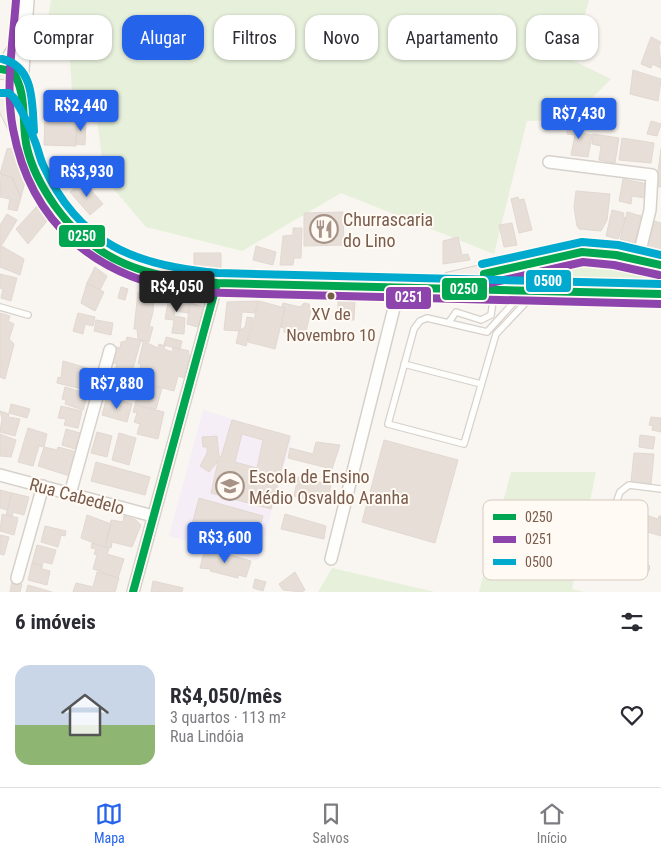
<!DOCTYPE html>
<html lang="pt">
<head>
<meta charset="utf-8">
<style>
  :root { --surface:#fff; --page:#f2f2f3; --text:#2b2b33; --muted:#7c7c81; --line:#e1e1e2; --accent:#2563eb }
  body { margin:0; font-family:"Roboto Condensed",sans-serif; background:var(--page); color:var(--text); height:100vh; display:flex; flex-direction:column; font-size:19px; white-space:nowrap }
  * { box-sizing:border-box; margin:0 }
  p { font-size:16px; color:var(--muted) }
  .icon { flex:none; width:28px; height:28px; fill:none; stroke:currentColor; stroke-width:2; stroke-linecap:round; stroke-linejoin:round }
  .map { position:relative; height:592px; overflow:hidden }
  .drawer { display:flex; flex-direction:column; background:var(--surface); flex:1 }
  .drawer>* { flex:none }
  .guide { position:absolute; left:15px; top:15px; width:631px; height:45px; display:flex; gap:10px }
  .price { position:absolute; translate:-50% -42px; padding:0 11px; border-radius:5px; background:var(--accent); color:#fff; font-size:16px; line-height:32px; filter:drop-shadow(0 1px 2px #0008) }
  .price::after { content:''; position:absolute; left:50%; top:30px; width:15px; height:11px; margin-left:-8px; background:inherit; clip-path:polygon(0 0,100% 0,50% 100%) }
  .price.on { background:#222; color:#fff }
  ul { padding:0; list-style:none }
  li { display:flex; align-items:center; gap:15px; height:125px; padding:0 15px }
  li span { display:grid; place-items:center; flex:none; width:140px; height:100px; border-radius:15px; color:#555 }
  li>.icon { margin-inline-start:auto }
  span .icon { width:60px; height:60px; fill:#fffc; stroke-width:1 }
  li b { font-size:21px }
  h2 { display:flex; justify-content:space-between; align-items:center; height:60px; padding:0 15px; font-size:21px }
  .chip { padding:0 18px; border-radius:15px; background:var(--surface); box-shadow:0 1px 4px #0004; font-size:18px; line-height:45px }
  .chip.on { background:var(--accent); color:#fff }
  .tab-bar { display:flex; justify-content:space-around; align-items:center; height:70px; border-top:1px solid var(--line); background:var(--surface); font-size:14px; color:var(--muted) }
  .tab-bar a { display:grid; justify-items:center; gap:2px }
  .tab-bar .on { color:var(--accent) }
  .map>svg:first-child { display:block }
</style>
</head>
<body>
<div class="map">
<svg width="661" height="592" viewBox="0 0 661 592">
  <rect width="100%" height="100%" fill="#f9f5f0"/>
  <path fill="#f6eef6" d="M203,410L292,437L258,561L169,536Z"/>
  <path fill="#e7f0db" d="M51,0H589L572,60L611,79L570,120L527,121L494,254L341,193L242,251L146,227L105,179L96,114L72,90L69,46L45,41Z
    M577,257L661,271V282L530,280L527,276L528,273Z
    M511,472H596L572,589L584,592H479Z
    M332,568L435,592H318Z"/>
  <path fill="#e6ded7" stroke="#e2d8d2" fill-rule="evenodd" d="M651,37L661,42L659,46L661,68L652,64L651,68L641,64Z
    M633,70L661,79L658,101L630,94Z
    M45,116L77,117L76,146L44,145Z
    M569,117L577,119L575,132L592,135L588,157L571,155L575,135L567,134Z
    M77,119H86L85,145L76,144Z
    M587,121L595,122L594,128L586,126Z
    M651,121L661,124L657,136L647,134Z
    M593,134L619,138L615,163L599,160L601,146L592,144Z
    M622,138L654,143L651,163L619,160Z
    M13,148L25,182L21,197L12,177L0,174L7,149Z
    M661,149V187L656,186Z
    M1,174L12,177L21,197L17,211L8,209L10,199L0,197Z
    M623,179L648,184L645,198L632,196L631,204L619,201Z
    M83,181L103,204L90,215L70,192Z
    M576,191L610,194L607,220L601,231L579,229L577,226L574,207Z
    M518,197L519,200L524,199L532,230L519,233L511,199Z
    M37,206L47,221L28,244L16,229Z
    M612,210L624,213L623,217L626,218L618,239L606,236Z
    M343,212L344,245L304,246V213Z
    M627,212L641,216L640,218L645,220L642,230L638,229L635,243L620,239Z
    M7,214L17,220L2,245L0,244V225Z
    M654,221L661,223V250L647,247Z
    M512,223L517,245L504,247L499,225Z
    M293,228H302L301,258H294L293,265H280L283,236L293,235Z
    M458,237L462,255L468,254L470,260L443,264V241Z
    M0,245L24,259L20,275L0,267Z
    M256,246L276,252L273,265L253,260Z
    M194,253H221V270H194Z
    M95,267L107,276L100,290L87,283Z
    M0,274L17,278L11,301L1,298L3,289L0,288Z
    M87,283L104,292L95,311L81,303Z
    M121,287L128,289L125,300L118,298Z
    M138,292L154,296L153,312L149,327H153L149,342L138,339L137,329H134Z
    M169,296L190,298L188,313L175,311L174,316L185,318L184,334L172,333L174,320L165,319Z
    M338,300L355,301L354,320H338Z
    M258,301L255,313L242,312L240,331L224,330L227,302Z
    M259,301L285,308L275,349L248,342Z
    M190,303L204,307L198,327L187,324Z
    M283,303L300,307L304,303L309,304L311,309L306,332L294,329L293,334L284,332V328L281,327L285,308L282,307Z
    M0,313L10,316L8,321L14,324L9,339L14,344L5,379L0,377Z
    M78,313L95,317L93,326L85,324L83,334L73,331Z
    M247,317L253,318L246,346L236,343L239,331L245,327Z
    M96,320L113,323L111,335L94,331Z
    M127,337L141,340L130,379L114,374L117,364L112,363L116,347L120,348L121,342L126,341Z
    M166,337L182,341L180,349L164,345Z
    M141,340L158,348L159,344L165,346L164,349L172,352L173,347L189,351L188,355H191L185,378L178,376L174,391L137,381L141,364H138L143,343Z
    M63,361L94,370L91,380L86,378L82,389L57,383L58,377L61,378Z
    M116,375L132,379L131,383H128L124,401L111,397Z
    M142,382L162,388L156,409L135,405L137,396L144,398V395L139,394Z
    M65,387L88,394L83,410L65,404L66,400L62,399Z
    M107,397L132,404L127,422L102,415Z
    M11,404L30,409L27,418L9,413Z
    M135,405L164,412L158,439L137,434L140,424L134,422L137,413L133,412Z
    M61,406L82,411L78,428L64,425L66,419L58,418Z
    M0,411L9,414L8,417L20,419L15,436L0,432L2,418Z
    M651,417L661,418V432L652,430L653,426L649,425Z
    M232,420L290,436L271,509L211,493L218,461L209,472L200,466L207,453V447H203L202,437L217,436L219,456L221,457ZM242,434L263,440L257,468L235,462Z
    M28,428L47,434L44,447L39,446L33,466L18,462Z
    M66,429L80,433L75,449L62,445Z
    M97,432L112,436L107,457L91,453Z
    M119,433L136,438L129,465L112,460Z
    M0,434L16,440L11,457L0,456Z
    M640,435L655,437L653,449L639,447Z
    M384,440L458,460L435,543L362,522Z
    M316,442L340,445L332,469L288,458L290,448L313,454Z
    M44,447L57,450L58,447L77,452L70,476L38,466Z
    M634,453L654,454L651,484L631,482Z
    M96,462L150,477L145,495L91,481Z
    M298,477L331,485L327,504L294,496Z
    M0,490L12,493L7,510L0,508Z
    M12,493L29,497L24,515L13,512L12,517L6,515Z
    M199,498L263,516L252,554L189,536Z
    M2,514L18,518L14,535L0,531Z
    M285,514L326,526L324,539L281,529Z
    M87,515L111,524L105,547L81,538Z
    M646,515L658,519L659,516H661V536L641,530Z
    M124,516L136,520L141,525L132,547L112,542L111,548L105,547L111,520L123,522Z
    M45,526L66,531L65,536L61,535L58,547L41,542Z
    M0,535L9,537L4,555L0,554Z
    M92,543L109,549L107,554L124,559L118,578L93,569L97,555L94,554L96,549L91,548Z
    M37,545L56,550L52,564L43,562L42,566L32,563Z
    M210,549L251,561L246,577L238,575V578L210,571L211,569L200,568L203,556L205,553L209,554Z
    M32,563L42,566V569L50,571L47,585L28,580Z
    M97,572L119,578L115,592H73L76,583L93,587Z
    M295,572L305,590L302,592L283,590L279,584Z
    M255,579L266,582L263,591L253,588Z
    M12,581L22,584L20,592H10Z
    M153,581L183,588L182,592H151Z
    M28,585L52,592H26Z"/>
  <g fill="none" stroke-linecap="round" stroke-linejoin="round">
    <defs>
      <path id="service" d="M519,292L516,300L487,332L427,318L420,321L414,329L388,424L464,444L496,334L532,296
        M0,307L28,315
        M449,322L456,312L481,320L491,315L493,301L480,297
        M404,364L481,384
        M646,568L602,559L598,556V552L620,492L629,485L661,489"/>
      <path id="minor" d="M549,162L652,175L650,210L638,259
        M0,475L153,516
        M70,494L110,350
        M331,559L399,288
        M17,578L43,486
        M133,592L217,283"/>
      <path id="tertiary" d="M4,69L21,38
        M20,84L26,0"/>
      <path id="primary" d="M0,69L12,71L20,84C19,96 12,103 0,103
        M6,103C13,117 20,130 26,145C29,154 31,164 36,173C71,254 134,279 217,283L661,294
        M449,282L582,252L616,255L661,265"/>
    </defs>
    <use href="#service" stroke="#d7d1cb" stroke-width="8"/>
    <use href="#minor" stroke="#d7d1cb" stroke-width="14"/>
    <use href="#tertiary" stroke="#d7d1cb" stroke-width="18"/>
    <use href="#primary" stroke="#dad1cc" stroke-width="21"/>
    <use href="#service" stroke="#fefefd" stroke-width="5.5"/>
    <use href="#minor" stroke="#fefefd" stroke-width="11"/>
    <use href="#tertiary" stroke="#fefefd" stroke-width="15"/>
    <use href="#primary" stroke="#f3eee8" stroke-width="19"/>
    <defs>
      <path id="bus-1" d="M0,69L12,71C28,92 21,124 27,148C32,169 43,189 55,206C96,264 150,278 217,283L661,294
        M484,274L582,252L616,255L661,265
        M133,592L217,283"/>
      <path id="bus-2" d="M16,0C13,42 5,87 13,129C31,225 96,277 190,292L661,304
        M486,284L583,262L614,265L659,275"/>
      <path id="bus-3" d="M2,59C35,67 32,104 34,131
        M0,93H9L14,98C22,111 29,125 34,139C38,148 39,156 43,165C79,244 135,266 218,273L661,284
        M482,264L582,242L618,245L661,255"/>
    </defs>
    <use href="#bus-1" stroke="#fffaf3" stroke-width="11"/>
    <use href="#bus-2" stroke="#fffaf3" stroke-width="11"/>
    <use href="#bus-3" stroke="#fffaf3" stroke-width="11"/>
    <use href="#bus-1" stroke="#00a651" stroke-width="8"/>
    <use href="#bus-2" stroke="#8e44ad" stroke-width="8"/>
    <use href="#bus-3" stroke="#00a9ce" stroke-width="8"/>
  </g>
  <defs>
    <symbol id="restaurant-ring" viewBox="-11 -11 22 22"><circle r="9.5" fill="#fffaf3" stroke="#a69286" stroke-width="1.5"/><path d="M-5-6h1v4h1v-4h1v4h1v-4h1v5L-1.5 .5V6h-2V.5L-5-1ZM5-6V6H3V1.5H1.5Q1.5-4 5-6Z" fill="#a69286"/></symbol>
    <symbol id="school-ring" viewBox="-11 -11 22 22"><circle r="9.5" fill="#fffaf3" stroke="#a69286" stroke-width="1.5"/><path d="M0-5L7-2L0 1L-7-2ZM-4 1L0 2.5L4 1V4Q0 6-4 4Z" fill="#a69286"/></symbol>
  </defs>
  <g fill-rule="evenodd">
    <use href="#restaurant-ring" x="308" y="213" width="32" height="32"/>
    <use href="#school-ring" x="214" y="470" width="32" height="32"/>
  </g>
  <circle fill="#7a5c4d" stroke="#fffaf3" stroke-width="2" cx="331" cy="296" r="4.5"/>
  <g text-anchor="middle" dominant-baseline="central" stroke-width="4" stroke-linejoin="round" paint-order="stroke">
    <g font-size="17" fill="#7a5c4d" stroke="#fffaf3">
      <text x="331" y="314">XV de<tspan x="331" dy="21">Novembro 10</tspan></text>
    </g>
    <g font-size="18" fill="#7a5c4d" stroke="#fffaf3" text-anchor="start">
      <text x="343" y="219">Churrascaria<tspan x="343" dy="21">do Lino</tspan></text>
      <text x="249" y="476">Escola de Ensino<tspan x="249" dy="21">Médio Osvaldo Aranha</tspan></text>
    </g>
    <g font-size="18" fill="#7a5c4d" stroke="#fffaf3">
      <text transform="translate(77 496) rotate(15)">Rua Cabedelo</text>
    </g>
  </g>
  <rect x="483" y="500" width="165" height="80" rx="8" fill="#fffaf3" stroke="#d7cbc1" stroke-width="1"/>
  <rect x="493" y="514" width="23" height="6" fill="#00a651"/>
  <rect x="493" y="536" width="23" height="7" fill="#8e44ad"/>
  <rect x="493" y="559" width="23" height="6" fill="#00a9ce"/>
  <g font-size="14" fill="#7a5c4d">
    <text x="525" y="522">0250</text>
    <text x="525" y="544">0251</text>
    <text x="525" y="567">0500</text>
  </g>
  <g stroke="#fffaf3" stroke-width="2">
    <rect x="58" y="224" width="48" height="24" rx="5" fill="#00a651"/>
    <rect x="525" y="269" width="47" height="24" rx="5" fill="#00a9ce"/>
    <rect x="441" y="277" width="47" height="24" rx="5" fill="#00a651"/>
    <rect x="385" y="286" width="47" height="24" rx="5" fill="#8e44ad"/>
  </g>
  <g font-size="14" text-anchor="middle" font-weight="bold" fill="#fff">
    <text x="82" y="241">0250</text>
    <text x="548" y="286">0500</text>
    <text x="464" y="294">0250</text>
    <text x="409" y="302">0251</text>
  </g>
</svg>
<b class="price" style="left:81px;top:132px">R$2,440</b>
<b class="price" style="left:579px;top:140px">R$7,430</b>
<b class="price" style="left:87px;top:198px">R$3,930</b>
<b class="price on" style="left:177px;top:313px">R$4,050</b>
<b class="price" style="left:117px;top:410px">R$7,880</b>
<b class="price" style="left:225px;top:564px">R$3,600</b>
<div class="guide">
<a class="chip">Comprar</a>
<a class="chip on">Alugar</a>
<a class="chip">Filtros</a>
<a class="chip">Novo</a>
<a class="chip">Apartamento</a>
<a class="chip">Casa</a>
</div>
</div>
<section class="drawer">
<h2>6 imóveis<svg class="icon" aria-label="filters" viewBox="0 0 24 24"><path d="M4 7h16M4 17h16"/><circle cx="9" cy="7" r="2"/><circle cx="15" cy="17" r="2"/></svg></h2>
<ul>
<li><span style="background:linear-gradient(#c9d6e8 60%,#8fb573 0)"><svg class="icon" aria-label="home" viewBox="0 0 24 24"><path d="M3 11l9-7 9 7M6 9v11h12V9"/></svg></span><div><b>R$4,050/mês</b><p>3 quartos · 113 m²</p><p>Rua Lindóia</p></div><svg class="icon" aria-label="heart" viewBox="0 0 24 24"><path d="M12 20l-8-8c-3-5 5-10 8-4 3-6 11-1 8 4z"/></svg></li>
</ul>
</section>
<nav class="tab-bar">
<a class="on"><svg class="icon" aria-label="map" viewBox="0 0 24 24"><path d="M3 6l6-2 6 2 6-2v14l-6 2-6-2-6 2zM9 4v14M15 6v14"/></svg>Mapa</a>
<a><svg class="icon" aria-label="saved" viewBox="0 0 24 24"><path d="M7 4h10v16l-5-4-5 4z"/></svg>Salvos</a>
<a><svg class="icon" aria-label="home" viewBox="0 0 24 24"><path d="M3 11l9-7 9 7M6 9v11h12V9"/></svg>Início</a>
</nav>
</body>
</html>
